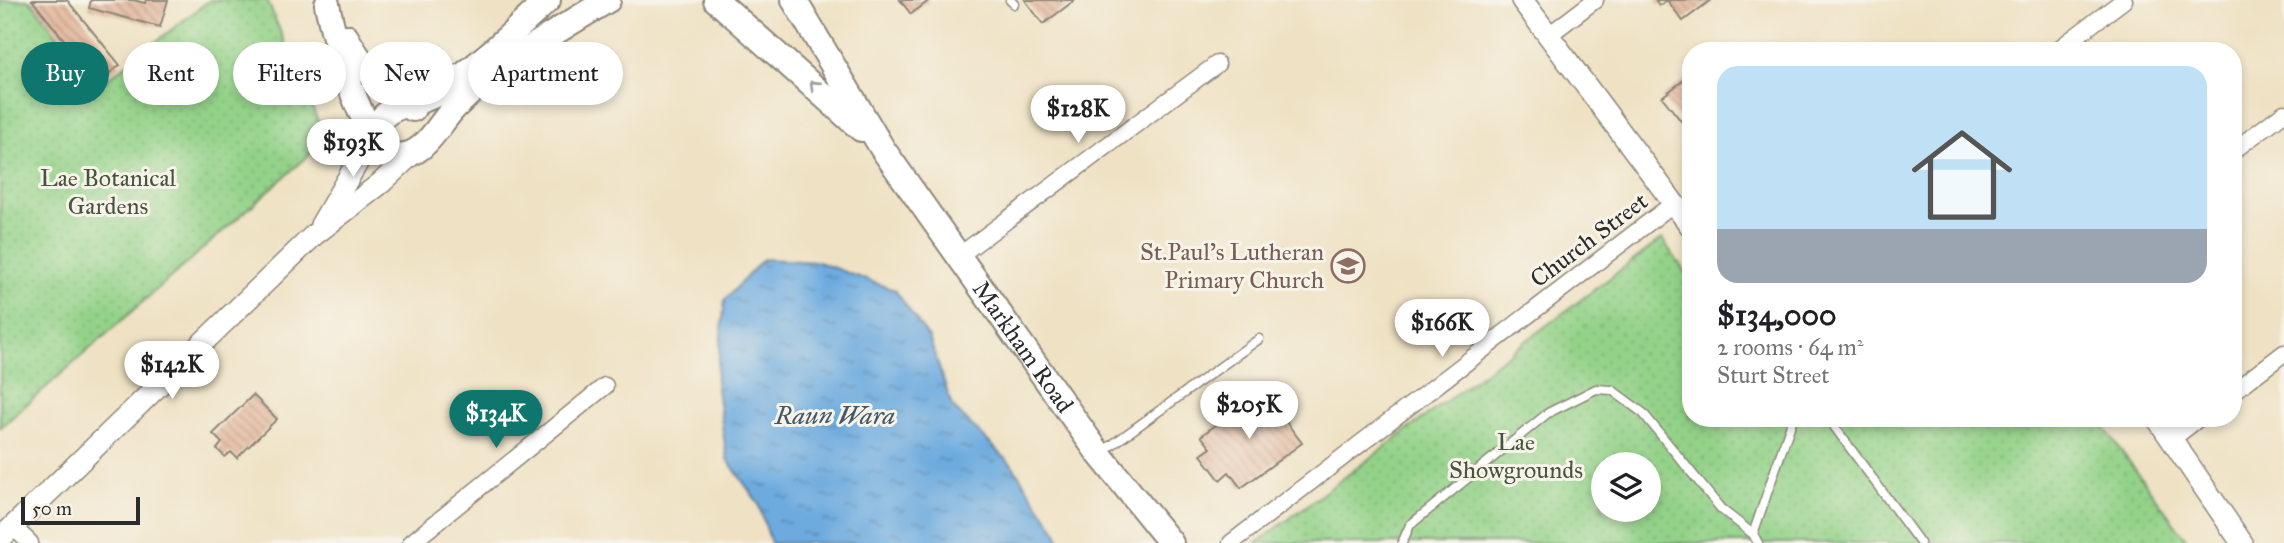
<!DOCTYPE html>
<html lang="en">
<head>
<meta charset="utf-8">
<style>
  :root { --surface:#fff; --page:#f6f6f6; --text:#202124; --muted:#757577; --accent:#0f766e }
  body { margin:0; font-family:"IM FELL Great Primer",serif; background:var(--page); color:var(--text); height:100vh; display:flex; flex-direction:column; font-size:26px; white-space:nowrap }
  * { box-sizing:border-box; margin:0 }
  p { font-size:23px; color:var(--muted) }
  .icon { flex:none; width:38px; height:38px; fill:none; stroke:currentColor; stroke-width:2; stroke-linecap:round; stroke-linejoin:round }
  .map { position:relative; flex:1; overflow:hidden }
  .panel { position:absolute; left:1682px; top:42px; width:560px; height:385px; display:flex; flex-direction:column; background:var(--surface); border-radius:28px; box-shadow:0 4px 10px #0003 }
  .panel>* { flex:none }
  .top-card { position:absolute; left:21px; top:42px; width:665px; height:63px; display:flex; gap:14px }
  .controls { position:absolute; left:1591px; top:452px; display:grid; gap:14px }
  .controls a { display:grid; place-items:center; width:70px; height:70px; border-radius:50%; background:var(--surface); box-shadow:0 4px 10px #0003; font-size:35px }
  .scale { position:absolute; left:21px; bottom:18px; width:119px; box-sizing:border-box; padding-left:7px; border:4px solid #2b2b2b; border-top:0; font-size:19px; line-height:24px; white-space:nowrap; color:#2b2b2b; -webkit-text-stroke:5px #f7f3e8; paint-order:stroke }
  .price { position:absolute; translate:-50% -60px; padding:0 16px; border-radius:24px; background:#fff; color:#222; font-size:23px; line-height:46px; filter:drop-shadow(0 2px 4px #0008) }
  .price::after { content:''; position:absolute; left:50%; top:42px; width:21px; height:16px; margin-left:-10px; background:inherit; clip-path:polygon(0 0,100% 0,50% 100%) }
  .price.current { background:var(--accent); color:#fff }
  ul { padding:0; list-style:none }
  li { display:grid; align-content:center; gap:14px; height:371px; padding:0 35px }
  li span { display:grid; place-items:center; height:217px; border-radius:21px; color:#555 }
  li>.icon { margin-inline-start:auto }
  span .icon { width:126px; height:126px; fill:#fffc; stroke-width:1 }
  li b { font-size:30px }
  .pill { padding:0 24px; border-radius:32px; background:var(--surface); box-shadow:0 4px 10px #0003; font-size:24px; line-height:63px }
  .pill.current { background:var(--accent); color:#fff }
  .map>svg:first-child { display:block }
</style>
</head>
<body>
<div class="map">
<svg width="2284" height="543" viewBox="0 0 2284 543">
  <defs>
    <pattern id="park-dots" width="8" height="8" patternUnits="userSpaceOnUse" patternTransform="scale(1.75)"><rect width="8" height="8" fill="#93d288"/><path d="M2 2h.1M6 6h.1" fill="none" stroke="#7fb476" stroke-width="1.8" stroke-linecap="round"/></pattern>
    <pattern id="water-ripples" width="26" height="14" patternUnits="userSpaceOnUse" patternTransform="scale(1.75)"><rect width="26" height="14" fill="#6dabdf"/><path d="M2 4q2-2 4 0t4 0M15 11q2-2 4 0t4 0" fill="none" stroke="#5a8bb5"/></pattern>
    <pattern id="building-back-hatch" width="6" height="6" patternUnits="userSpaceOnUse" patternTransform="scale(1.75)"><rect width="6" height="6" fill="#e3b59a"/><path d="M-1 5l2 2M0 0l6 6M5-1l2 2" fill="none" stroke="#b8937e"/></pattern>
  </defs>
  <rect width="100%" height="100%" fill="#f7f3e8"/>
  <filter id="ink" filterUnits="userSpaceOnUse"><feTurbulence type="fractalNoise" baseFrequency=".0143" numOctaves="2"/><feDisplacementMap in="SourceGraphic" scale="14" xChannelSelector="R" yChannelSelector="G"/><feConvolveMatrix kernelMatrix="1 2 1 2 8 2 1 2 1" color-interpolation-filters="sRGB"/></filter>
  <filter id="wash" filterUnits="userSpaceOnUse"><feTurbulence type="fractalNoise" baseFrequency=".00686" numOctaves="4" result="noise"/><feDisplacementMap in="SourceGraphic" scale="28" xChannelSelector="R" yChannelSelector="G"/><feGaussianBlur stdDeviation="1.57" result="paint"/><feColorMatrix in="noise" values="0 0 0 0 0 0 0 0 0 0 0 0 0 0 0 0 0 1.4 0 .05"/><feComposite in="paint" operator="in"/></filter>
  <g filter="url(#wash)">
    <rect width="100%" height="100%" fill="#efe2c4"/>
    <path fill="url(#park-dots)" stroke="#5f7e5a" stroke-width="2" fill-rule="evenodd" d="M0,0H30L97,87L210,0H267L326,140L0,428Z
      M1662,239L1690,279V418H2097L2189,543H1257ZM1603,464H1648V509H1603Z"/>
    <path fill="url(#water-ripples)" stroke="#4c6b85" stroke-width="2" d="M763,259L818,262L895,290L929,338L952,406L1012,465L1057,532L1060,543H771L758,503L727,459L716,382L725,300Z"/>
    <g id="blocks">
      <path fill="url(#building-back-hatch)" d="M32,0H67L120,65L98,82Z
        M91,0H133L145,3L146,0H168L160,27L89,8Z
        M900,0H930L911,14Z
        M1025,0H1075L1043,24Z
        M1655,0H1711L1683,21L1667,0L1659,6Z
        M1690,75V122L1685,126L1662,97Z
        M1262,390L1302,443L1241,488L1229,472L1220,480L1201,455L1211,448L1201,436Z
        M253,395L277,419L237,458L231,452L225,457L217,449L222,443L213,434Z"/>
    </g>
  </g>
  <g filter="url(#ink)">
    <use href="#blocks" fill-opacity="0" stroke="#8d8678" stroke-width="2"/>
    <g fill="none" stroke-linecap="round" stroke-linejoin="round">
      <defs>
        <path id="lane" d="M1010,0L1014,4
          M1828,418L1920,543
          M1102,452L1259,339
          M1402,543L1410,525L1548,413L1596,389L1612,390L1643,413L1721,509L1753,534
          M1758,543L1753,534L1793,418"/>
        <path id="street" d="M1549,35L1595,0
          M2056,51L2124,0
          M2233,151L2284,113
          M960,255L1217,64
          M2233,392L2284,353
          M2172,439L2199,418
          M12,526L30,543
          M411,543L605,386
          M1231,543L1674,203"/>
        <path id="secondary" d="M1522,0L1690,225
          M321,225L372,137
          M2157,418L2242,543
          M0,539L314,235L381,183L416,150"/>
        <g id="primary">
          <path d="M716,0L861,129"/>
          <path id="s1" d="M794,0L882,148L1099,454L1171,543"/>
          <path d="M327,4C333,35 363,150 396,155C423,160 439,123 455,107C497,66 558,30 608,0"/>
          <path d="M346,37C364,69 382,90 413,109"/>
          <path d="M372,137C385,99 408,110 436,94C473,72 515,30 548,0"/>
        </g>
      </defs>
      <use href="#lane" stroke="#8d8678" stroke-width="11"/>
      <use href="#street" stroke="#8d8678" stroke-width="19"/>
      <use href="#secondary" stroke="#8d8678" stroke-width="24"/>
      <use href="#primary" stroke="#8d8678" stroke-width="28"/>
      <use href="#lane" stroke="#fff" stroke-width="8"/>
      <use href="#street" stroke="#fff" stroke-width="16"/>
      <use href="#secondary" stroke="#fff" stroke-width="21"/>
      <use href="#primary" stroke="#fff" stroke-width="24"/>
    </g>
    <defs><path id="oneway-chevron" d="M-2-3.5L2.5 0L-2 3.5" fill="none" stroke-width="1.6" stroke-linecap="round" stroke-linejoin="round" transform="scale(1.75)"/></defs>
    <use stroke="#a0a0a0" href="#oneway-chevron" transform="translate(814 85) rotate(-137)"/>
  </g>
  <defs>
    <symbol id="school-ring" viewBox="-11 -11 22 22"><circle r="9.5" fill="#f7f3e8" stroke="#8d6e63" stroke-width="1.5"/><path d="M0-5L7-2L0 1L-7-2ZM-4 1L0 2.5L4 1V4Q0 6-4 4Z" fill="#8d6e63"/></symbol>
  </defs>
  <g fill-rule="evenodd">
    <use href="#school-ring" x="1329" y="247" width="38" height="38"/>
  </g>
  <g text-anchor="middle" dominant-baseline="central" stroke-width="6" stroke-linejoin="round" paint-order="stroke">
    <g font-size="24" fill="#455542" stroke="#f7f3e8">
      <text x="108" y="178">Lae Botanical<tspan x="108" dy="28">Gardens</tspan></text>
      <text x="1516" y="442">Lae<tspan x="1516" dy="28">Showgrounds</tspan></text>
    </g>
    <g font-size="24" fill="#2b2b2b" stroke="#f7f3e8">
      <text transform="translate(1589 240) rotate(-37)">Church Street</text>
      <text stroke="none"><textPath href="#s1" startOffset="416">Markham Road</textPath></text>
    </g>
    <g font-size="24" fill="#785e54" stroke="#f7f3e8" text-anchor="end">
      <text x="1324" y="252">St.Paul's Lutheran<tspan x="1324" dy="28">Primary Church</tspan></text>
    </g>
    <g font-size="26" font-style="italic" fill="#42586a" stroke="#f7f3e8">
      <text x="835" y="415">Raun Wara</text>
    </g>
  </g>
</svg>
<div class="controls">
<a><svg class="icon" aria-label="layers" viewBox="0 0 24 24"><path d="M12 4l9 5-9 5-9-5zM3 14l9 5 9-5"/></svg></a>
</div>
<div class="scale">50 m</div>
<b class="price" style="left:1078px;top:145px">$128K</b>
<b class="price" style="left:353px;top:179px">$193K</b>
<b class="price" style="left:1442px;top:359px">$166K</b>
<b class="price" style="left:172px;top:401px">$142K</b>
<b class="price" style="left:1249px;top:441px">$205K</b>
<b class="price current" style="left:496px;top:450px">$134K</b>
<div class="top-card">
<a class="pill current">Buy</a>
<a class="pill">Rent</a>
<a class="pill">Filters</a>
<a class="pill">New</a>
<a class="pill">Apartment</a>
</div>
<section class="panel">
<ul>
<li><span style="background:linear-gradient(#bfe0f5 75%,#9aa5b1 0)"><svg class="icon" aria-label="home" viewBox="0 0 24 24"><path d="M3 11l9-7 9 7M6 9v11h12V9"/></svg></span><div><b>$134,000</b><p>2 rooms · 64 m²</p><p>Sturt Street</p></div></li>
</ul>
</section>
</div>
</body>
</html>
